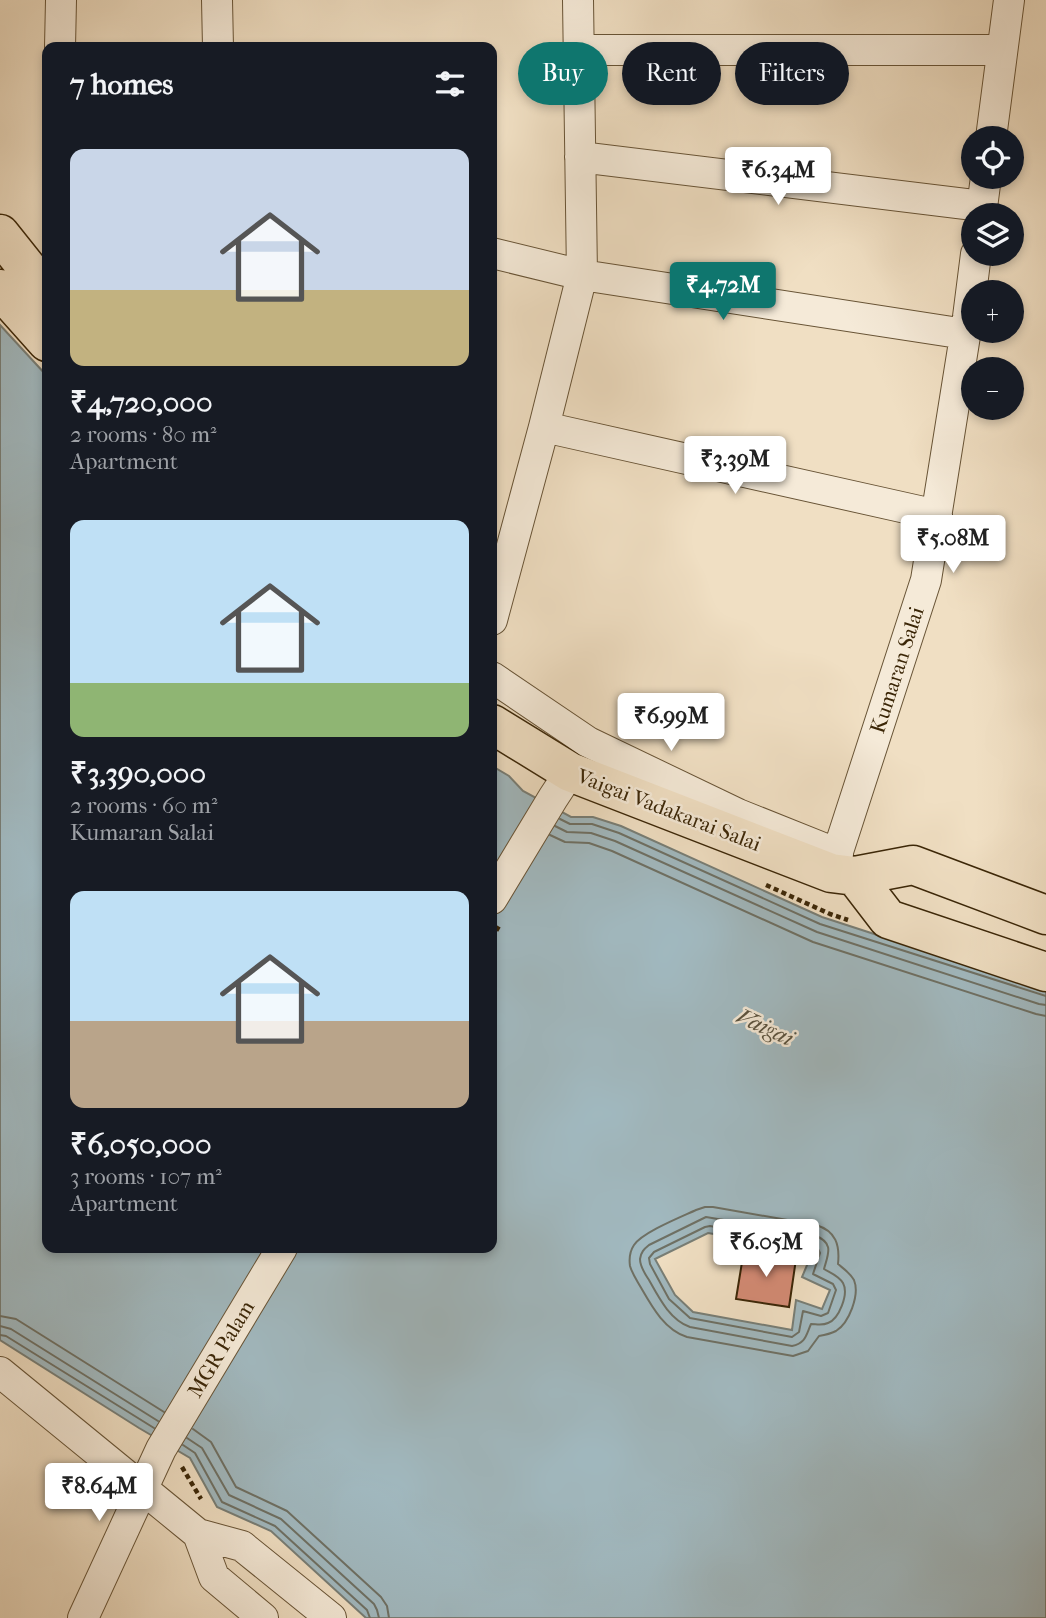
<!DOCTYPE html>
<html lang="en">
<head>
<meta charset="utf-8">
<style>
  :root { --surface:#171b24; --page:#242831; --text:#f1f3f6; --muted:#9ea1a6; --accent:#0f766e }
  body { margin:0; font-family:"IM FELL French Canon",serif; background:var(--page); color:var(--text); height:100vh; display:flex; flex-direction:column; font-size:26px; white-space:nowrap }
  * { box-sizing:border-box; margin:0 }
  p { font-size:23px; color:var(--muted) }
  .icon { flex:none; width:38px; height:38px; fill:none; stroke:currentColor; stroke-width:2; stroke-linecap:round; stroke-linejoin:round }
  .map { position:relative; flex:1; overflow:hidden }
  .details { position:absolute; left:42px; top:42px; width:455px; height:1211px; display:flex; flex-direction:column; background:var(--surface); border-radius:14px; box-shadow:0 4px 10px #0003 }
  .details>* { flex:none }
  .banner { position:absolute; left:518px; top:42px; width:422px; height:63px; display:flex; gap:14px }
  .fabs { position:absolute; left:961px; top:126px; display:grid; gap:14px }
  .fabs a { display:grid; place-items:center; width:63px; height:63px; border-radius:50%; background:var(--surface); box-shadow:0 4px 10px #0003; font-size:35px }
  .price { position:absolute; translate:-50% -60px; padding:0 16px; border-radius:7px; background:#fff; color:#222; font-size:23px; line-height:46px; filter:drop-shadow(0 2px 4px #0008) }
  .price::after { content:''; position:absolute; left:50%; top:42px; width:21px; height:16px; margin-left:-10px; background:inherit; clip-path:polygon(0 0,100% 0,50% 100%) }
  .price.on { background:var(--accent); color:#fff }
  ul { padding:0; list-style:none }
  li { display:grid; align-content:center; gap:14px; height:371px; padding:0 28px }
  li span { display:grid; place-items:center; height:217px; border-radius:14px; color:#555 }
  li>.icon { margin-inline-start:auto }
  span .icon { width:126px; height:126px; fill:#fffc; stroke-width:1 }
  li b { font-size:30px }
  h2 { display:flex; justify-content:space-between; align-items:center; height:84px; padding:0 28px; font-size:30px }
  .chip { padding:0 24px; border-radius:32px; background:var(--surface); box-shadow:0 4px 10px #0003; font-size:24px; line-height:63px }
  .chip.on { background:var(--accent); color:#fff }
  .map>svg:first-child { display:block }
</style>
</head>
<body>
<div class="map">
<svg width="1046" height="1618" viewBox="0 0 1046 1618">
  <rect width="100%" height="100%" fill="#f0dfc3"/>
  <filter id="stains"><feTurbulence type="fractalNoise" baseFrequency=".00286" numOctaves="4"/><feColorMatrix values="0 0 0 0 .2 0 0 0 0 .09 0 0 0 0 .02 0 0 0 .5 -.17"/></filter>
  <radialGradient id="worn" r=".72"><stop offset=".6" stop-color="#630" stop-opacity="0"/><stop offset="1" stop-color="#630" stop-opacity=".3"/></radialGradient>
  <path fill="#a1b9c0" stroke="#787e76" stroke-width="2" fill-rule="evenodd" d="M0,325L47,376V1248H492V766L509,776L523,791L571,817H593L621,826L822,917L1046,990V1618H366L271,1531L217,1507L190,1458L139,1428L0,1340ZM708,1233L813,1251L802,1277L830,1290L822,1309L796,1300L792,1330L693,1312L675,1295L655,1259Z"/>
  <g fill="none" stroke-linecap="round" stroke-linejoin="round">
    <path stroke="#6e7064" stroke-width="2" d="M560,819L570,824H592L619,833L820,924L1046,996
      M555,826L567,832L591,833L615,841L817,932L1039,1004L1046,1005
      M550,835L565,842L589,843L612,851L813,942L1036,1014L1046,1016
      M705,1207H713L816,1225C836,1231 840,1245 838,1264C844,1269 850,1273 854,1280C860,1295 849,1323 836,1331C830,1334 825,1335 819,1336L808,1351L793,1356L687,1337C664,1330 651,1305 640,1286C636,1279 632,1273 630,1266C629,1259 630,1251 634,1245C643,1232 681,1217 696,1210Z
      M706,1217L814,1235C835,1243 828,1254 824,1269C831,1273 839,1276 843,1283C849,1294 839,1319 828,1323C822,1326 816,1324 811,1324C806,1335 806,1343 792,1346L690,1327C670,1320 659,1298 649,1280C645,1274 640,1267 640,1259C641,1252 644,1249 649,1245Z
      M710,1226L816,1245L820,1253L813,1274L833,1284L836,1290L828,1313L821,1316L803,1311L799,1332L792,1337L690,1318L669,1299L650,1264L649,1258L654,1252L705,1227Z
      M0,1316L16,1319L164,1412
      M0,1326L11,1329L158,1421
      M0,1335L6,1336L154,1428
      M193,1429L211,1442L236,1487L287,1511L381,1597L387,1606L389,1618
      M187,1438L202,1448L229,1495L281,1519L374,1604L377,1610L379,1618
      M183,1445L195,1453L222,1502L275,1526L367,1610L370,1618"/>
  </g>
  <path fill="#d48b75" stroke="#3b2607" stroke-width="2" d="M744,1250L796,1259L789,1307L736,1299Z"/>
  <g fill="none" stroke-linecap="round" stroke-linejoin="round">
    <defs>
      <path id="minor" d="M217,0L218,47
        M60,47L61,0
        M579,50H1002
        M991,138L1009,0
        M580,157L982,206
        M981,215L986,177
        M492,253L582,275L965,334
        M544,427L937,515
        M492,620L544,427L582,275L578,0
        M492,677L588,742L738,814L838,854
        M831,873L926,580L968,317L976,254
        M492,899L553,798L570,772
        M0,1372L198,1534L242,1546L331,1618
        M198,1534L214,1577L263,1618
        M83,1618L161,1449L282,1248"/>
      <path id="major" d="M0,234L47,293
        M0,289L47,342
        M492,724L570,772L831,873L855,876L913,865L1046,915
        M855,876L888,919L1046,972"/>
    </defs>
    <use href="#minor" stroke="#685436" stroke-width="32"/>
    <use href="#major" stroke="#3b2607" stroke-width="41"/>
    <path stroke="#3b2607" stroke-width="4.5" stroke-dasharray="5 3.5" stroke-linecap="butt" d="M766,885L830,914L848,920
      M492,938L500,924
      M182,1467L201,1499"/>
    <use href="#minor" stroke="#f5ead8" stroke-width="30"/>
    <use href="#major" stroke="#f0dfc3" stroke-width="38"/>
  </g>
  <g text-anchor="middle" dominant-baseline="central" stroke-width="5" stroke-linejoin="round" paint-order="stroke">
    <g font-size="21" fill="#3b2607" stroke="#f5ead8">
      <text transform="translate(897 670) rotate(-72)">Kumaran Salai</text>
      <text transform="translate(669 810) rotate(21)">Vaigai Vadakarai Salai</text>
      <text transform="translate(221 1349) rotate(-59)">MGR Palam</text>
    </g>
    <g font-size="23" font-style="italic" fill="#5a523e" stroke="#f5ead8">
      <text transform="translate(765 1027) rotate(25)">Vaigai</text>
    </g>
  </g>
  <rect width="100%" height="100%" filter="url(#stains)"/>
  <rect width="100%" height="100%" fill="url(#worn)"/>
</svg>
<div class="fabs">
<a><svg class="icon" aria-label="locate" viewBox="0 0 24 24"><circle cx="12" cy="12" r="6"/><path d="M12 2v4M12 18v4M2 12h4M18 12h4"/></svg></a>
<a><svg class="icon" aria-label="layers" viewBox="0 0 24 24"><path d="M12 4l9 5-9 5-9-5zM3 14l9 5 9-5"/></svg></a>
<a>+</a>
<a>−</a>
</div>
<b class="price" style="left:778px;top:207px">₹6.34M</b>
<b class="price on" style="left:723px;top:322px">₹4.72M</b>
<b class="price" style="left:735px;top:496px">₹3.39M</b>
<b class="price" style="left:953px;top:575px">₹5.08M</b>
<b class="price" style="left:671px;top:753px">₹6.99M</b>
<b class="price" style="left:766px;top:1279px">₹6.05M</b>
<b class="price" style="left:99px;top:1523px">₹8.64M</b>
<div class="banner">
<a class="chip on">Buy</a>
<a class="chip">Rent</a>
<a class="chip">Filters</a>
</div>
<section class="details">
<h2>7 homes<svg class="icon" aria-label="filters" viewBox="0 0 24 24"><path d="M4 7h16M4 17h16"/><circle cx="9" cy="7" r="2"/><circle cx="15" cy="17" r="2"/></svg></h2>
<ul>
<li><span style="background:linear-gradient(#c9d6e8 65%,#c2b280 0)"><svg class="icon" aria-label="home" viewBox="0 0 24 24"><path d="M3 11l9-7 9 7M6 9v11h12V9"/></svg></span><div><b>₹4,720,000</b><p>2 rooms · 80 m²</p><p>Apartment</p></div></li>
<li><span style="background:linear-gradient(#bfe0f5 75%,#8fb573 0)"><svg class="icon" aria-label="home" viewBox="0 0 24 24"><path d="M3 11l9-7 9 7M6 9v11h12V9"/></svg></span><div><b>₹3,390,000</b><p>2 rooms · 60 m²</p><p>Kumaran Salai</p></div></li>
<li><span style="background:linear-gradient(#bfe0f5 60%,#b9a48a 0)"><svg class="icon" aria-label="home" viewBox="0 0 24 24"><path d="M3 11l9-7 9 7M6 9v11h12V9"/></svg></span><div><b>₹6,050,000</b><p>3 rooms · 107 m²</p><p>Apartment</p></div></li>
</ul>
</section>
</div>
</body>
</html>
